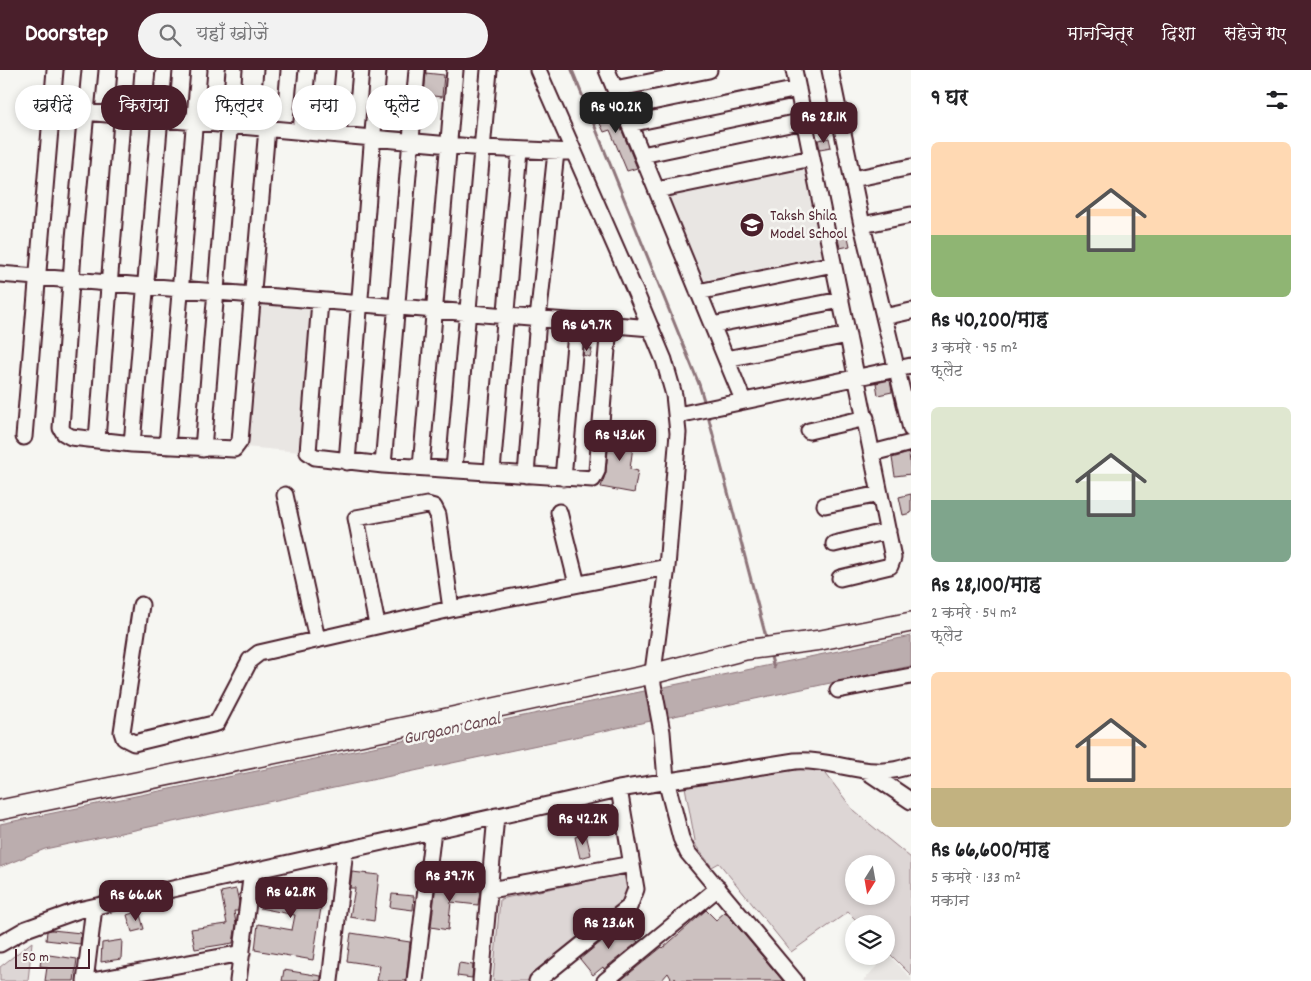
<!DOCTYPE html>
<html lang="hi">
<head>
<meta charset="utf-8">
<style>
  :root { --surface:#fff; --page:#f2f2f2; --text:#202124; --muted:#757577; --accent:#4a1f2b }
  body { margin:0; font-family:Dekko,"Playpen Sans Deva",sans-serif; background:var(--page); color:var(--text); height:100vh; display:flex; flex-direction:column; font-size:19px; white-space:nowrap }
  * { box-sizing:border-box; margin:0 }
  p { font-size:16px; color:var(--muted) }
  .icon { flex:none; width:28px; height:28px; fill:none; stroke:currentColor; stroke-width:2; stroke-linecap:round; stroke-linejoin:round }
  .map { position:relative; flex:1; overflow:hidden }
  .details { display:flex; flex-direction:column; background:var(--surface); width:400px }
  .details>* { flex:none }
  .top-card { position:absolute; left:15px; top:15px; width:475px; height:45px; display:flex; gap:10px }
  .needle { width:32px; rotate:191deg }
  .fabs { position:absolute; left:845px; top:785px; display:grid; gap:10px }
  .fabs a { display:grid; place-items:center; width:50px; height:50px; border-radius:50%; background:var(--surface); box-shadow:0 2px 8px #0003; font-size:25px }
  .scale { position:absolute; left:15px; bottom:12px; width:75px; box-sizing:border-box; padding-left:5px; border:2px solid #4a1f2b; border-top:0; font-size:14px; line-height:18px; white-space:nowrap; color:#4a1f2b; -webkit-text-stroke:4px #f6f6f2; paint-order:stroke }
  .price { position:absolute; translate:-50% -42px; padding:0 11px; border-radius:10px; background:var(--accent); color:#fff; font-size:16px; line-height:32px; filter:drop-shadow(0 1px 2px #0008) }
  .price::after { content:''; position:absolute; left:50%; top:30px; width:15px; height:11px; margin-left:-8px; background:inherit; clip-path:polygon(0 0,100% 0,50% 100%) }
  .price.active { background:#222; color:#fff }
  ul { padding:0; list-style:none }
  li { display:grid; align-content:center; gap:10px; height:265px; padding:0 20px }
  li span { display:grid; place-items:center; height:155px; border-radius:8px; color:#555 }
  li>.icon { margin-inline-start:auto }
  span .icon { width:90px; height:90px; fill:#fffc; stroke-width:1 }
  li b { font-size:21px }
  h2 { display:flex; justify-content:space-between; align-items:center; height:60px; padding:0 20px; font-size:21px }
  .tag { padding:0 18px; border-radius:22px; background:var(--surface); box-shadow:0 2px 8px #0003; font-size:18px; line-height:45px }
  .tag.active { background:var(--accent); color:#fff }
  header { display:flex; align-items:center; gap:30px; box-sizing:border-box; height:70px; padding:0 25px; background:var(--accent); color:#fff }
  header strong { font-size:24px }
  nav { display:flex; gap:28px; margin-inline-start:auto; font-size:18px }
  .search { width:350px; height:45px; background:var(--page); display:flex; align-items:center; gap:12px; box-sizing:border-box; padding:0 18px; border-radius:28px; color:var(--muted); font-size:19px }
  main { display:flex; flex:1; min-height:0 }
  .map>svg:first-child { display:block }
</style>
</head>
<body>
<header>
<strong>Doorstep</strong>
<div class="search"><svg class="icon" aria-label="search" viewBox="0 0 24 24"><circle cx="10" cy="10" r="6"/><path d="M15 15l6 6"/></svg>यहाँ खोजें</div>
<nav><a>मानचित्र</a><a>दिशा</a><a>सहेजे गए</a></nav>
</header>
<main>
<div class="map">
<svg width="911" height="911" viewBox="0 0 911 911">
  <rect width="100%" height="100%" fill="#f6f6f2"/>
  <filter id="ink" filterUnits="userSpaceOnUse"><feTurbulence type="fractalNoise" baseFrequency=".02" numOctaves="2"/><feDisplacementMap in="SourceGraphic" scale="10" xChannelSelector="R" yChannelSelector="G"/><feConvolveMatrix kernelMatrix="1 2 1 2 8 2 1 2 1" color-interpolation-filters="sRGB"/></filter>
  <g filter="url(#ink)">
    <path fill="#e9e6e3" d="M811,95L831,184L702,211L667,127Z
      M256,233L312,238L300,382L244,377Z
      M888,884L911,908V911H863Z"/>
    <path fill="#ddd6d5" stroke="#947a80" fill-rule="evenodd" d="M820,696L854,741L911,788V905L886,880V854H860L848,842L791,882L719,793L712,797L696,776L685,717ZM854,794H886V826H854Z
      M627,803L632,828L527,911H493L500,829Z
      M32,872L28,911H0V897Z"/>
    <path fill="#bbadae" stroke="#8e747a" d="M911,566V596L45,779L0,797V754Z"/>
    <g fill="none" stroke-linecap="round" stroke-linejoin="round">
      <path stroke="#8e747a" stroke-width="3" d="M572,0L699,314L705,334
        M707,342L767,571
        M770,584L774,597"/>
    </g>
    <path fill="#ccc1c0" stroke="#4a1f2b" d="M426,3L444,5L442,27L424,25Z
      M611,33L620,56L637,98L627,101L610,60L604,62L598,49L594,39Z
      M829,68L831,77L820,79L818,70Z
      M846,158L850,176L840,178L836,160Z
      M584,277L592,279L590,287L583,285Z
      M890,310L892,322L878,325L876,313Z
      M610,358L635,361L630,399L638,401L634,423L601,417L606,402Z
      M909,383L911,404L895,406L892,388Z
      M911,424V443L903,445L899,427Z
      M586,764L591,785L580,788L575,767Z
      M352,802L379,805L374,851L350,847L355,818H350Z
      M264,808L324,818L313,890L255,880L258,854L292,860L295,845L260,838Z
      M436,814L480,820L478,835L451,832L448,860L431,857Z
      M236,819L239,832L238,841H234L236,854L233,873L195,879L191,859L227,854L221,822Z
      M392,824L414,826L413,840L390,837Z
      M706,840L716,850L725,842L783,911H677L675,908L672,910L668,903L661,911H620L662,877L663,878Z
      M139,841L144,859L132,862L127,845Z
      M623,854L638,872L604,899L603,897L593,905L580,889Z
      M52,860L81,863L80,874L46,870L47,861Z
      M351,863L410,872L406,911H377L380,896L347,891Z
      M122,870L121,889L101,892L102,873Z
      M42,884L77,889L74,911H45L47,897L40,896Z
      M459,893L473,895L472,908L457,906Z
      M284,900L321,906V911H282Z"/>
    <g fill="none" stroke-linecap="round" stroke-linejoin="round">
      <defs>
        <path id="minor" d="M90,0L74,168L61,358L64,363L71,367L132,374L234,379L240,371L272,0
          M538,0L638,228L664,290L674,325L678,363L667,497L652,609L662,662L666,710L681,768L688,783L795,911
          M607,0L743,330
          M794,0L893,488L890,496L840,508
          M830,0L862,155L911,359
          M615,19L709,0
          M51,39L483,78L573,82
          M629,54L798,19
          M301,61L307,0
          M338,65L344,0
          M642,85L804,51
          M853,109L911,97
          M657,120L812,88
          M862,155L911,145
          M0,204L651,258
          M698,222L833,194
          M320,231L308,382L315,387L383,395L593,409L597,401L609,255
          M884,247L911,241
          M712,255L841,230
          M726,289L848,265
          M678,345L911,296
          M809,361L866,348
          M24,367L55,0
          M97,370L126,0
          M132,374L164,0
          M167,376L199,0
          M203,379L234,0
          M872,383L911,373
          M347,392L378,0
          M383,395L417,0
          M421,397L455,0
          M454,399L489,0
          M492,401L520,81
          M526,405L538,249L556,82
          M563,408L577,252
          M285,425L317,569
          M825,435L880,424
          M559,442L577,514
          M834,474L888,461
          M141,535L122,662L124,668L134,673L217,653L250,590L259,583L451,539L667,497
          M377,555L356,448L427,435L434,437L438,445L451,539
          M838,620L911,606
          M868,702L911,731
          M490,820L632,794
          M0,874L26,859L79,840L619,719L795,691C835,688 871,712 911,695
          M85,911L94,837
          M92,911L242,883
          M238,911L252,801
          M330,911L345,780
          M415,911L433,760
          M481,911L496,746
          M537,911L629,837L636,819L619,719
          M605,911L718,818"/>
        <path id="major" d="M0,740L438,650L652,604L745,580L821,570L911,552"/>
      </defs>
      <use href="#minor" stroke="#4a1f2b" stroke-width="19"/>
      <use href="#major" stroke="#4a1f2b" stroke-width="22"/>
      <use href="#minor" stroke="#f6f6f2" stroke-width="15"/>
      <use href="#major" stroke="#f6f6f2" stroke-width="19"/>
    </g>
  </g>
  <defs>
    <symbol id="school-disc" viewBox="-11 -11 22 22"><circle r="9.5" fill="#4a1f2b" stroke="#f6f6f2"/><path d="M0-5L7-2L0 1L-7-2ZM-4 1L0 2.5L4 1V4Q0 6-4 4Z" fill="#fff"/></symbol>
  </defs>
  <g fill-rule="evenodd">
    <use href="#school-disc" x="738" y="141" width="28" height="28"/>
  </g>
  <g text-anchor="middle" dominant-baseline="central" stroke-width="5" stroke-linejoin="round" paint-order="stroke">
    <g font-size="16" fill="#4a1f2b" stroke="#f6f6f2" text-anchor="start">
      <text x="770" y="146">Taksh Shila<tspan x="770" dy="18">Model School</tspan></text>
    </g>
    <g font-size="18" font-style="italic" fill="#6c4a52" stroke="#f6f6f2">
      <text transform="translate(452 660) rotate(-12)">Gurgaon Canal</text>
    </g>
  </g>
</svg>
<div class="fabs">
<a><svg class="needle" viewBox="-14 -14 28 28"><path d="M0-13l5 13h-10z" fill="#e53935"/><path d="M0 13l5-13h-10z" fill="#757577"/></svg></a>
<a><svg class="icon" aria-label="layers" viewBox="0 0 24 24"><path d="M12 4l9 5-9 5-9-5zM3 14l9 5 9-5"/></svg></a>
</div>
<div class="scale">50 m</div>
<b class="price active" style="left:616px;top:64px">Rs 40.2K</b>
<b class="price" style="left:824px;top:74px">Rs 28.1K</b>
<b class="price" style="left:587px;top:282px">Rs 69.7K</b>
<b class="price" style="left:620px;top:392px">Rs 43.6K</b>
<b class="price" style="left:583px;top:776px">Rs 42.2K</b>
<b class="price" style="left:450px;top:833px">Rs 39.7K</b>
<b class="price" style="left:291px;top:849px">Rs 62.8K</b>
<b class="price" style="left:136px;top:852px">Rs 66.6K</b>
<b class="price" style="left:609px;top:880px">Rs 23.6K</b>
<div class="top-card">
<a class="tag">खरीदें</a>
<a class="tag active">किराया</a>
<a class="tag">फ़िल्टर</a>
<a class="tag">नया</a>
<a class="tag">फ़्लैट</a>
</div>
</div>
<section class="details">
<h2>9 घर<svg class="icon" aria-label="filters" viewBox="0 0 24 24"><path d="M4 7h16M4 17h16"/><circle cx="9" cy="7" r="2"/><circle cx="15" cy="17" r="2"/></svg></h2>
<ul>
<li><span style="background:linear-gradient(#ffd9b3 60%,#8fb573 0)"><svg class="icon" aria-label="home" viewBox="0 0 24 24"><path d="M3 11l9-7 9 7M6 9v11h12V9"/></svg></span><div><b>Rs 40,200/माह</b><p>3 कमरे · 95 m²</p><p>फ़्लैट</p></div></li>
<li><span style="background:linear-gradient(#dfe7d0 60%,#7fa58c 0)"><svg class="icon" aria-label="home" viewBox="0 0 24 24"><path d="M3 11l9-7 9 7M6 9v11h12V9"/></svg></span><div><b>Rs 28,100/माह</b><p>2 कमरे · 54 m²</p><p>फ़्लैट</p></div></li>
<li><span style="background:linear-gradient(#ffd9b3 75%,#c2b280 0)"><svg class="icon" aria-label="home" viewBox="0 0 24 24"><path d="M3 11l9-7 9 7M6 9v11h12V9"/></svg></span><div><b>Rs 66,600/माह</b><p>5 कमरे · 133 m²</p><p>मकान</p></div></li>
</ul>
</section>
</main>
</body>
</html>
